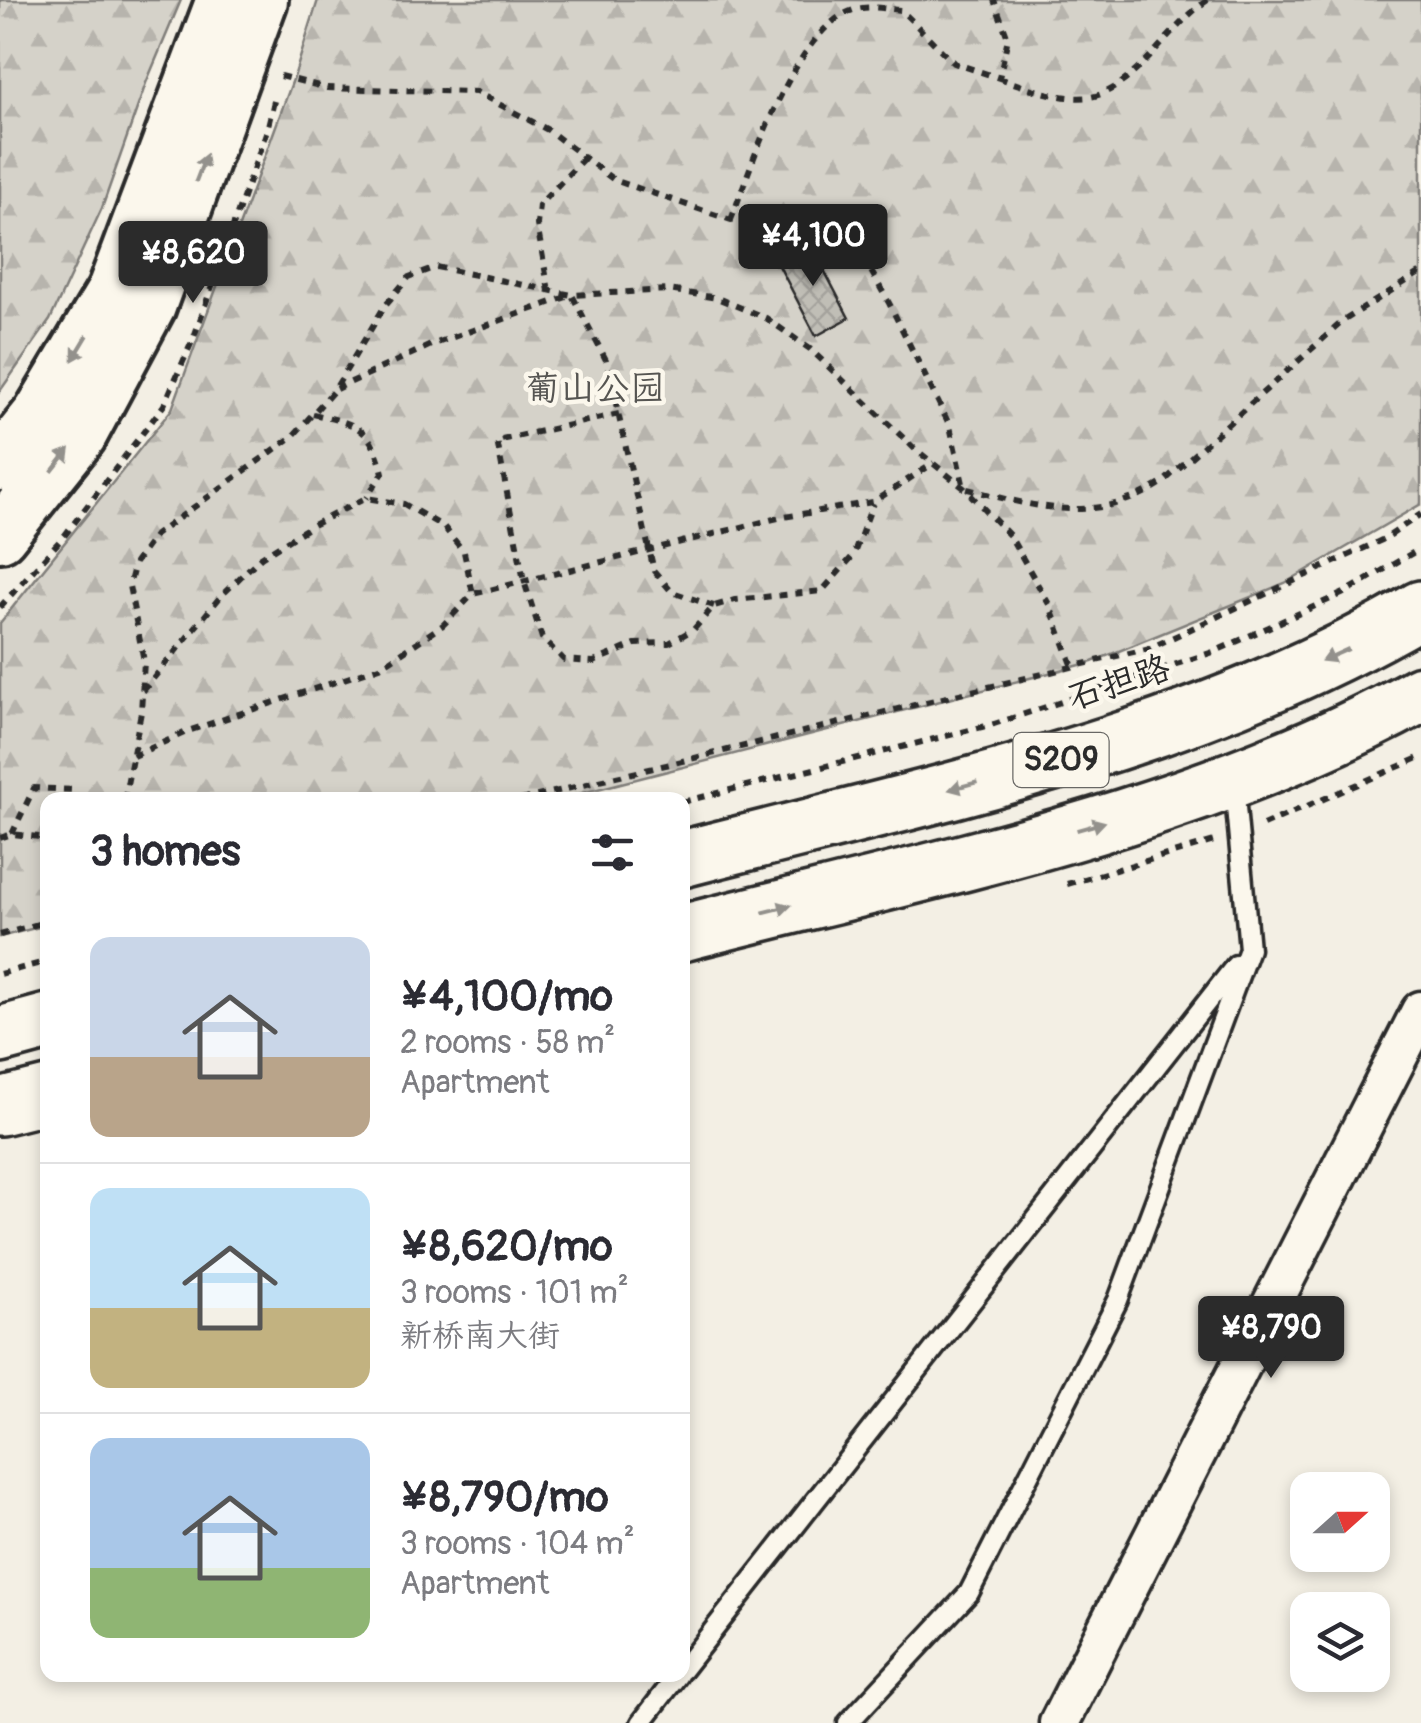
<!DOCTYPE html>
<html lang="en">
<head>
<meta charset="utf-8">
<style>
  :root { --surface:#fff; --page:#f2f2f3; --text:#2b2b33; --muted:#7c7c81; --line:#e1e1e2; --accent:#2b2b2b }
  body { margin:0; font-family:Pangolin,"LXGW WenKai TC",sans-serif; background:var(--page); color:var(--text); height:100vh; display:flex; flex-direction:column; font-size:38px; white-space:nowrap }
  * { box-sizing:border-box; margin:0 }
  p { font-size:32px; color:var(--muted) }
  .icon { flex:none; width:55px; height:55px; fill:none; stroke:currentColor; stroke-width:2; stroke-linecap:round; stroke-linejoin:round }
  .map { position:relative; flex:1; overflow:hidden }
  .sheet { position:absolute; left:40px; top:792px; width:650px; height:890px; display:flex; flex-direction:column; background:var(--surface); border-radius:20px; box-shadow:0 5px 15px #0003 }
  .sheet>* { flex:none }
  .needle { width:65px; rotate:69deg }
  .tools { position:absolute; left:1290px; top:1472px; display:grid; gap:20px }
  .tools a { display:grid; place-items:center; width:100px; height:100px; border-radius:20px; background:var(--surface); box-shadow:0 5px 15px #0003; font-size:50px }
  .price { position:absolute; translate:-50% -85px; padding:0 22px; border-radius:10px; background:var(--accent); color:#fff; font-size:32px; line-height:65px; filter:drop-shadow(0 2px 5px #0008) }
  .price::after { content:''; position:absolute; left:50%; top:60px; width:30px; height:22px; margin-left:-15px; background:inherit; clip-path:polygon(0 0,100% 0,50% 100%) }
  .price.selected { background:#222; color:#fff }
  ul { padding:0; list-style:none }
  li { display:flex; align-items:center; gap:30px; height:250px; padding:0 50px }
  li+li { border-top:2px solid var(--line) }
  li span { display:grid; place-items:center; flex:none; width:280px; height:200px; border-radius:20px; color:#555 }
  li>.icon { margin-inline-start:auto }
  span .icon { width:120px; height:120px; fill:#fffc; stroke-width:1 }
  li b { font-size:42px }
  h2 { display:flex; justify-content:space-between; align-items:center; height:120px; padding:0 50px; font-size:42px }
  .map>svg:first-child { display:block }
</style>
</head>
<body>
<div class="map">
<svg width="1421" height="1723" viewBox="0 0 1421 1723">
  <defs>
    <pattern id="forest-firs" width="22" height="20" patternUnits="userSpaceOnUse" patternTransform="scale(2.5)"><rect width="22" height="20" fill="#d5d2c9"/><path d="M5 1l3.5 6h-7zM16 11l3.5 6h-7z" fill="#b7b4ad"/></pattern>
    <pattern id="building-cross-hatch" width="8" height="8" patternUnits="userSpaceOnUse" patternTransform="scale(2.5)"><rect width="8" height="8" fill="#c0beb6"/><path d="M0 0l8 8M0 8l8-8" fill="none" stroke="#a5a39d"/></pattern>
  </defs>
  <rect width="100%" height="100%" fill="#f3efe4"/>
  <filter id="ink" filterUnits="userSpaceOnUse"><feTurbulence type="fractalNoise" baseFrequency=".01" numOctaves="2"/><feDisplacementMap in="SourceGraphic" scale="20" xChannelSelector="R" yChannelSelector="G"/><feConvolveMatrix kernelMatrix="1 2 1 2 8 2 1 2 1" color-interpolation-filters="sRGB"/></filter>
  <g filter="url(#ink)">
    <path fill="url(#forest-firs)" stroke="#807e7a" stroke-width="2.5" d="M0,0H181L146,83L102,208L50,320L0,391Z
      M318,0H1421V504L1285,583L1092,662L555,800H48L47,925L0,937V623L172,409L295,74Z"/>
    <path fill="url(#building-cross-hatch)" stroke="#2b2b2b" stroke-width="2.5" d="M810,243L849,318L816,336L776,260Z"/>
    <g fill="none" stroke-linecap="round" stroke-linejoin="round">
      <defs>
        <path id="service" d="M682,1670L1236,965
          M641,1723L678,1675
          M848,1723L969,1593L1118,1300L1249,949L1234,785"/>
        <path id="minor" d="M1059,1723L1421,1011"/>
        <path id="secondary" d="M0,464L40,414L113,292L223,0
          M0,535L80,435L149,306L261,0"/>
        <path id="primary" d="M682,859C934,794 1195,742 1421,609
          M682,933C932,869 1194,819 1421,694
          M0,1035L48,1022
          M0,1107L48,1095"/>
      </defs>
      <use href="#service" stroke="#2b2b2b" stroke-width="25"/>
      <use href="#minor" stroke="#2b2b2b" stroke-width="45"/>
      <use href="#secondary" stroke="#2b2b2b" stroke-width="60"/>
      <use href="#primary" stroke="#2b2b2b" stroke-width="62"/>
      <path stroke="#2b2b2b" stroke-width="6" stroke-dasharray="8 8" stroke-linecap="butt" d="M280,76L327,88L476,92L548,130L614,180L731,220L780,213H818L845,225L889,303L950,426L964,488C1036,507 1094,526 1162,483L1343,321L1421,272
        M999,78C1026,87 1061,101 1090,97C1135,90 1169,25 1208,0
        M731,220C751,167 798,16 862,8C874,6 888,9 901,10L954,63L999,78L1008,38L994,0
        M549,291L537,225L539,205L584,158
        M336,389L431,345L572,295L606,360L654,571L672,592L714,606
        M313,414C356,424 371,426 383,473L366,498
        M619,414L497,441L524,581L542,638L564,660L594,662L635,644L669,643L694,629L714,606L735,600L822,591L853,556L873,503
        M0,607L65,535L164,405L194,337L267,130L275,97
        M143,691L221,596L261,557L311,526L366,498L404,504L444,527L464,552L473,594
        M133,756L191,730L380,667L443,625L473,594L778,518L873,502L934,463
        M124,800L141,712L144,661L129,586L135,563L155,535L292,437L335,389L386,304L409,277L436,267L572,295L669,290L717,298L766,318L810,349L915,449L964,488L1010,536L1050,606L1073,667
        M521,800L1150,648L1386,538L1421,514
        M682,802L994,724L1216,651L1344,593L1421,548
        M1263,825L1421,757
        M12,834L34,788L74,790V800
        M0,838L12,834L48,838
        M1067,884L1218,840
        M0,935L48,921
        M0,974L48,961"/>
      <use href="#service" stroke="#fbf7ec" stroke-width="18"/>
      <use href="#minor" stroke="#fbf7ec" stroke-width="38"/>
      <use href="#secondary" stroke="#fbf7ec" stroke-width="52"/>
      <use href="#primary" stroke="#fbf7ec" stroke-width="55"/>
    </g>
    <defs><path id="oneway-solid" d="M-6-.8H1V-3.2L6.5 0L1 3.2V.8H-6Z" transform="scale(2.5)"/></defs>
    <g fill="#93918c">
      <use href="#oneway-solid" transform="translate(201 168) rotate(-69)"/>
      <use href="#oneway-solid" transform="translate(80 348) rotate(121)"/>
      <use href="#oneway-solid" transform="translate(61 460) rotate(-52)"/>
      <use href="#oneway-solid" transform="translate(1335 655) rotate(156)"/>
      <use href="#oneway-solid" transform="translate(963 786) rotate(165)"/>
      <use href="#oneway-solid" transform="translate(1091 826) rotate(-16)"/>
      <use href="#oneway-solid" transform="translate(777 909) rotate(-14)"/>
    </g>
  </g>
  <g text-anchor="middle" dominant-baseline="central" stroke-width="9" stroke-linejoin="round" paint-order="stroke">
    <rect fill="#fbf7ec" stroke="#696865" stroke-width="2.5" x="1013.5" y="733" width="95" height="54" rx="8"/>
    <g font-size="32" font-weight="bold" fill="#2b2b2b">
      <text x="1061" y="760">S209</text>
    </g>
    <g font-size="35" fill="#565552" stroke="#fbf7ec">
      <text x="595" y="389">葡山公园</text>
    </g>
    <g font-size="35" fill="#2b2b2b" stroke="#fbf7ec">
      <text transform="translate(1119 683) rotate(-18)">石担路</text>
    </g>
  </g>
</svg>
<div class="tools">
<a><svg class="needle" viewBox="-14 -14 28 28"><path d="M0-13l5 13h-10z" fill="#e53935"/><path d="M0 13l5-13h-10z" fill="#7c7c81"/></svg></a>
<a><svg class="icon" aria-label="layers" viewBox="0 0 24 24"><path d="M12 4l9 5-9 5-9-5zM3 14l9 5 9-5"/></svg></a>
</div>
<b class="price selected" style="left:813px;top:289px">¥4,100</b>
<b class="price" style="left:193px;top:306px">¥8,620</b>
<b class="price" style="left:1271px;top:1381px">¥8,790</b>
<section class="sheet">
<h2>3 homes<svg class="icon" aria-label="filters" viewBox="0 0 24 24"><path d="M4 7h16M4 17h16"/><circle cx="9" cy="7" r="2"/><circle cx="15" cy="17" r="2"/></svg></h2>
<ul>
<li><span style="background:linear-gradient(#c9d6e8 60%,#b9a48a 0)"><svg class="icon" aria-label="home" viewBox="0 0 24 24"><path d="M3 11l9-7 9 7M6 9v11h12V9"/></svg></span><div><b>¥4,100/mo</b><p>2 rooms · 58 m²</p><p>Apartment</p></div></li>
<li><span style="background:linear-gradient(#bfe0f5 60%,#c2b280 0)"><svg class="icon" aria-label="home" viewBox="0 0 24 24"><path d="M3 11l9-7 9 7M6 9v11h12V9"/></svg></span><div><b>¥8,620/mo</b><p>3 rooms · 101 m²</p><p>新桥南大街</p></div></li>
<li><span style="background:linear-gradient(#a9c7e8 65%,#8fb573 0)"><svg class="icon" aria-label="home" viewBox="0 0 24 24"><path d="M3 11l9-7 9 7M6 9v11h12V9"/></svg></span><div><b>¥8,790/mo</b><p>3 rooms · 104 m²</p><p>Apartment</p></div></li>
</ul>
</section>
</div>
</body>
</html>
